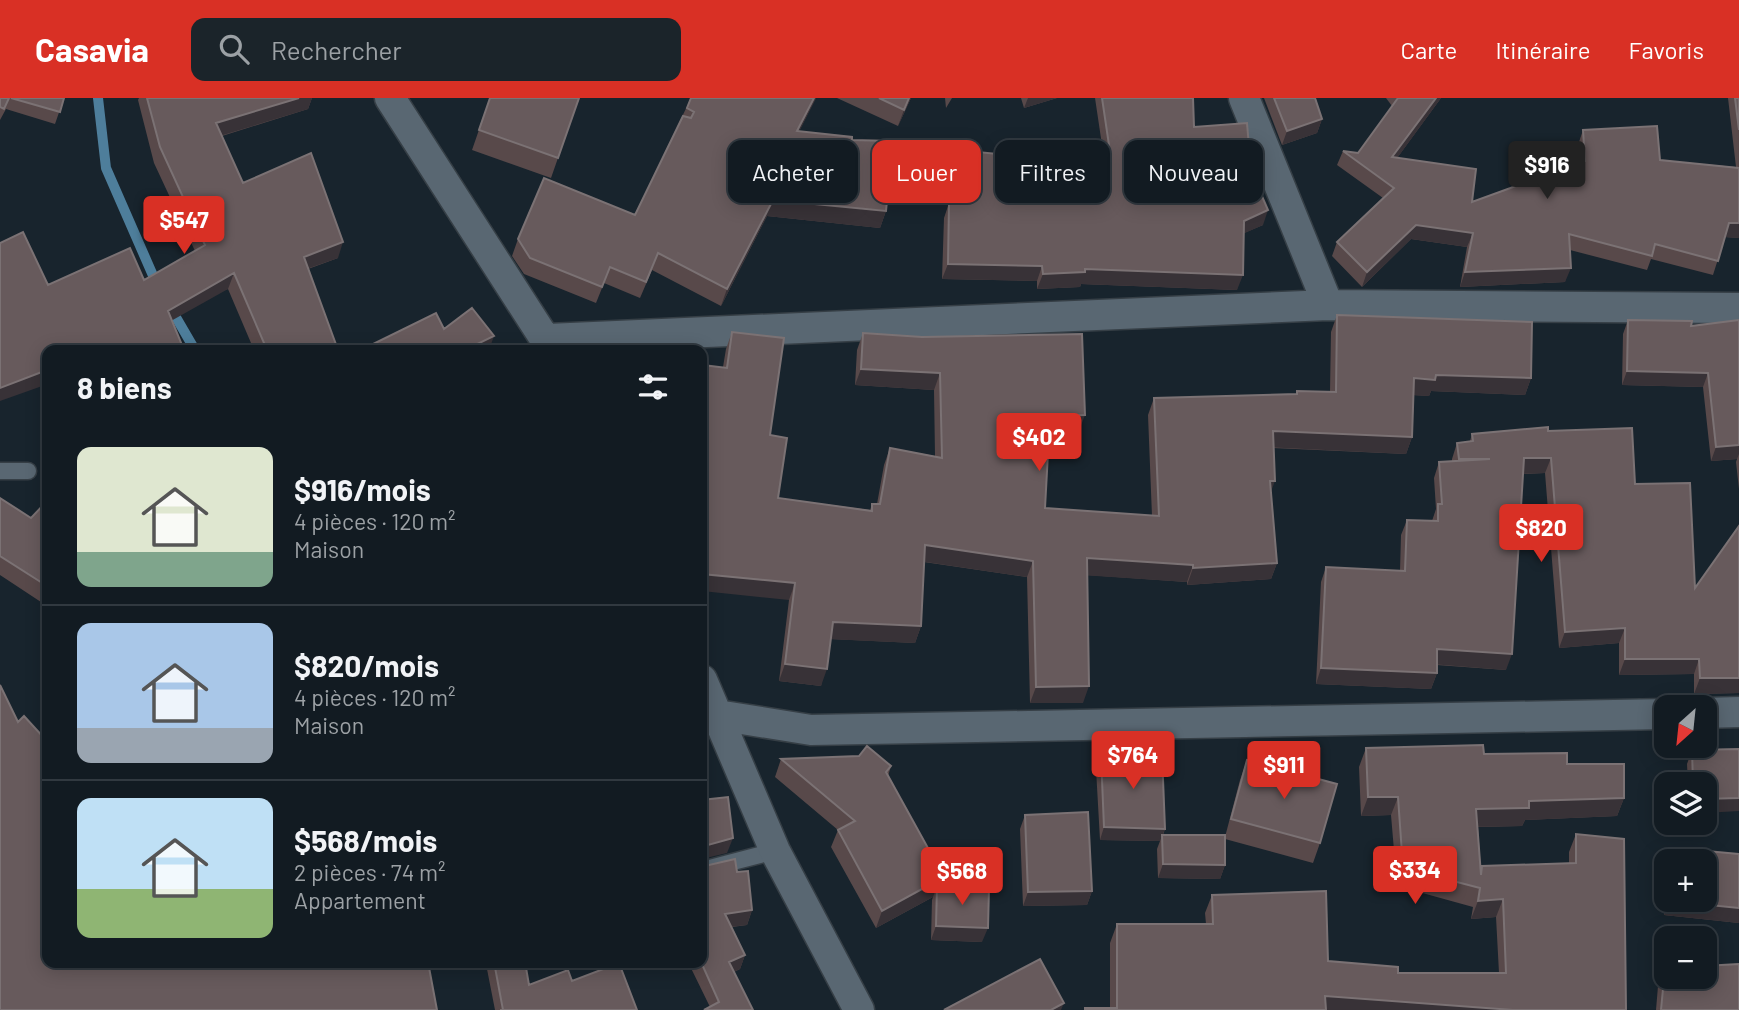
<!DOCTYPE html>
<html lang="fr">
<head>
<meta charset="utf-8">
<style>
  :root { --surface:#121b22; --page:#1b242a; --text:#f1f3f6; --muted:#9ca1a5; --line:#313940; --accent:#d93025 }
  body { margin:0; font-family:Barlow,sans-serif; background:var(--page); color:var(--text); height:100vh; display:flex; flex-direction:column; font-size:26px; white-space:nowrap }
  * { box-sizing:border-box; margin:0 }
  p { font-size:23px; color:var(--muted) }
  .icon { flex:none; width:38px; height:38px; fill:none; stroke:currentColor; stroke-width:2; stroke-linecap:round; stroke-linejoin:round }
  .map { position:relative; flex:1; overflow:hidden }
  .side { position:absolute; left:42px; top:247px; width:665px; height:623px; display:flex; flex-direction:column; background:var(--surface); border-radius:14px; box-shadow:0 4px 18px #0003,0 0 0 2px var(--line) }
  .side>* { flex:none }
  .hud { position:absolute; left:728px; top:42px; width:665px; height:63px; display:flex; gap:14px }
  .needle { width:46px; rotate:207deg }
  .buttons { position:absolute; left:1654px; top:597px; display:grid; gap:14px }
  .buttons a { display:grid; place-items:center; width:63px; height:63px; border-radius:14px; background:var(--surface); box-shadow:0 4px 18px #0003,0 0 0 2px var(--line); font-size:35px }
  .price { position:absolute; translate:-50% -60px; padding:0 16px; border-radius:7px; background:var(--accent); color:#fff; font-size:23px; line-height:46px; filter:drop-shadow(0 2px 4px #0008) }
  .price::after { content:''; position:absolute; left:50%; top:42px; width:21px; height:16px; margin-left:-10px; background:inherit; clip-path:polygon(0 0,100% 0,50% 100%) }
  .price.on { background:#222; color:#fff }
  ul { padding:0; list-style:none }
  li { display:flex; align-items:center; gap:21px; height:175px; padding:0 35px }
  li+li { border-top:2px solid var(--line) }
  li span { display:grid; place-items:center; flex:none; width:196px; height:140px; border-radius:14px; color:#555 }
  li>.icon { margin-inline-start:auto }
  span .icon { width:84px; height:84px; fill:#fffc; stroke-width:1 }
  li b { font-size:30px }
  h2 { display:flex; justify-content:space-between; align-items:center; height:84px; padding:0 35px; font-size:30px }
  .pill { padding:0 24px; border-radius:14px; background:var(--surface); box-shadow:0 4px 18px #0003,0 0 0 2px var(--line); font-size:24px; line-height:63px }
  .pill.on { background:var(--accent); color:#fff }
  header { display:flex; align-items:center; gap:42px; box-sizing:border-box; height:98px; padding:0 35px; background:var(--accent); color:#fff }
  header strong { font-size:33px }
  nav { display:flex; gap:38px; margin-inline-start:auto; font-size:24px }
  .search { width:490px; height:63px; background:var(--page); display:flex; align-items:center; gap:18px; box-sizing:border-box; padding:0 24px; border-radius:14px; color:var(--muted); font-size:26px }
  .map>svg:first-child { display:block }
</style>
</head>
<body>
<header>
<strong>Casavia</strong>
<div class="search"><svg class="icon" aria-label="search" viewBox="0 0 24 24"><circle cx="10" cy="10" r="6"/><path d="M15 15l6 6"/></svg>Rechercher</div>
<nav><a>Carte</a><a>Itinéraire</a><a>Favoris</a></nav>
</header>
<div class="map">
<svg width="1739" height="912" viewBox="0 0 1739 912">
  <rect width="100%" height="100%" fill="#18242d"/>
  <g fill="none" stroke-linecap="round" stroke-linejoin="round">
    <path stroke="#4e7e9b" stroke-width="10" d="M98,0L106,70L158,189
      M170,209L195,252"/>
    <defs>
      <path id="lane" d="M0,373H28
        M702,772L775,753"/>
      <path id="street" d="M390,0L552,252
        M1244,0L1328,207
        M548,241L1328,207L1739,210
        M702,582L775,753L859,912
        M1704,615L1739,614
        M717,617L811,632L1666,616"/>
    </defs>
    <use href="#lane" stroke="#363f46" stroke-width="19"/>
    <use href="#street" stroke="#363f46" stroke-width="33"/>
    <use href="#lane" stroke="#596772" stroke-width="16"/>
    <use href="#street" stroke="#596772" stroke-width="30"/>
  </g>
  <path fill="#58494a" d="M0,0H64L55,26L6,11L0,22Z
    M139,0H312L308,11L222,38L243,85L338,160L308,171L338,252H254L228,191L47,252V293L45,287L48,187L144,182L195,153L154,65L138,2Z
    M490,0H579L551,80L472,52Z
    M691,0H816L799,33L852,42L886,113L880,130L767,118L721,208L652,172L640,200L604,185L596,205L524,176L512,158L518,141L635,117Z
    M837,0H911L898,28Z
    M945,0H952L946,10Z
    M1021,0H1057L1024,10Z
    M1095,0H1193L1194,29L1251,73L1263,127L1244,135L1237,192L1081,186L1080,189L1037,191V183L942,181L944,120L949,105H957L953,66L958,52L1018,58L1022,47H1102Z
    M1264,0H1315L1322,21L1317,35L1282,47Z
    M1386,0H1441L1397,60L1472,104L1579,66L1578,47L1583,32L1660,62L1736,69L1728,0H1739V140L1725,139L1713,177L1651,161L1647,172L1570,152L1565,184L1460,189L1467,149L1411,141L1362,189L1332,158L1337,144L1383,100L1337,67L1343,53L1358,55L1392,8Z
    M1337,217L1531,280L1525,297L1431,293L1429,298L1414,297L1412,339L1406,356L1273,350L1271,393L1277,465L1271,481L1187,487V484L1087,477L1083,605H1030L1027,479L924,464L921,528L915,545L831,541L821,588L779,583L789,502L723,269L726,251L732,234L770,337L778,400L870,412L872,406H877L884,367L890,350L935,358L934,292L855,287L857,252L863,235L1079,333L1049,334L1045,410L1152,418L1148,317L1154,300L1296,296L1297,293L1330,294L1331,234Z
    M1628,222L1691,228L1739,222V391L1736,364L1737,361L1711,363L1703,289L1622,287L1623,236Z
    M1548,333L1635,386L1695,490L1739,595L1694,596V576L1619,577V545L1559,550L1545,375L1523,376L1506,572L1437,567V575L1431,591L1316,586L1321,484L1326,469L1400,473L1401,437L1407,422L1432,423L1436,411L1434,380L1439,364L1452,363V361L1457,345L1470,343L1472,336Z
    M0,400L31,420L47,403V508L0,477Z
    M1366,650L1484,656L1567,666L1624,700L1617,718L1525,722L1522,728L1478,729L1481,772L1482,768L1569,765V754L1576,736L1626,912H1085V910H1110V845L1117,826H1206L1205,815L1212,797L1328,863L1398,875H1499L1496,819L1471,821L1473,809L1397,788L1391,717L1361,718L1359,669Z
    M1692,652L1704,686H1688L1687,666Z
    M1101,658L1165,731L1163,737L1225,739L1240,682L1247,662L1320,745L1313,765L1225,741V767L1220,781L1158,780L1157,751L1160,743L1100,742L1096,671Z
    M781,661L891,668L888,678L944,779L940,788L982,844L931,842L932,802L933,799L876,830L831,749L838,732L775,679Z
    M1025,717L1092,793L1087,807L1023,808L1020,731Z
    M1674,750L1739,756V825L1664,817L1666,798V802H1704V763H1669Z
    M705,768L737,774L752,812L747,827L732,829L745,857L740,871L734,874L753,912L710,909L688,864H702Z
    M47,864H525L529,887L572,883L637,912H495L486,866L430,872Z
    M1665,870L1739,912H1656L1658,888Z"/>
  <path fill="#383237" d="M299,0H312L308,11L210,41L216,25Z
    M814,0H816L791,50L797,33Z
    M909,0H911L898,28L904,12Z
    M1028,0H1057L1024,10Z
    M1436,0H1441L1387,74L1392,59Z
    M1322,21L1317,35L1282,47L1287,33Z
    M773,102L886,113L880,130L767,118L721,208L727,191Z
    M1268,112L1263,127L1238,138L1244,123Z
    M1729,125H1739V140L1723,139Z
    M1416,127L1473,135L1467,149L1411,141L1362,189L1367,174Z
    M343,144L338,160L298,174L304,159Z
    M948,166L1042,168L1037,183L942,181Z
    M1571,170L1565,184L1460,189L1465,174Z
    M1085,171L1243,177L1237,192L1081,186L1080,189L1037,191L1043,176Z
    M234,175L228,191L162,228L168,213Z
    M494,238L489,252H465Z
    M861,271L940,275L934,292L855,287Z
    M47,272V280L45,287L0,303V290Z
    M1627,273L1708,275L1703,289L1622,287Z
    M1436,277L1531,280L1525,297L1431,293L1429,298L1408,297L1414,280Z
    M1085,317L1079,333L1044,334L1050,318Z
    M1273,333L1412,339L1406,356L1267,349Z
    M1739,347V356L1737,361L1711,363L1716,349Z
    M1524,360H1551L1545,375L1519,376Z
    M1270,383H1275L1269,399Z
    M925,447L1033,463L1027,479L919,463Z
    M1087,460L1193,467L1187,484L1081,477Z
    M1277,465L1271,481L1187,487L1193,470Z
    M702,476L795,485L789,502L702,493Z
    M833,524L921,528L915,545L827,541Z
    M1625,530L1619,545L1559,550L1565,534Z
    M1437,551L1512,556L1506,572L1431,566Z
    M1625,561H1699L1694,576L1619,577Z
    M785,566L827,571L821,588L779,583Z
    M1321,570L1437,575L1431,591L1316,586Z
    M1700,580H1739V595L1694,596Z
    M1089,588L1083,605H1030L1036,589Z
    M1368,699H1398L1391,717L1361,718Z
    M1624,700L1617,718L1525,722L1522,728L1469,729L1476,711L1529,703Z
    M1739,700V713L1704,715V701Z
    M1104,729L1165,731L1160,743L1100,742Z
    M733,740L727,755L702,761V751L704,748Z
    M1163,766L1225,767L1220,781L1158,780Z
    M944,779L937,797V788L933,799L876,830L882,813Z
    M1092,793L1087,807L1023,808L1028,794Z
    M1503,801L1496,819L1471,821L1478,803Z
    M1669,803L1739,810V825L1664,817Z
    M752,812L747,827L720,830L725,816Z
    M936,828L988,830L982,844L931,842Z
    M745,857L740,871L723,879L729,864Z
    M425,864H487L486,866L422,873Z
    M1325,898L1513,912H1320Z
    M1064,905L1061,912H1051Z"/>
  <path fill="#675a5c" stroke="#7b7274" stroke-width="2" d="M0,0H9L4,11L0,9Z
    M11,0H64L60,14Z
    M147,0H299L216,25L243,85L311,55L343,144L304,159L338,252H267L234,175L168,213L184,252H47V272L0,290V145L23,134L48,187L130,150L144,182L205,147L160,49Z
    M490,0H579L558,60L479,32Z
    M691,0H814L797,33L852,39V42L893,43L886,113L773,102L727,191L658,155L646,184L610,169L602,189L530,160L518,141L544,80L635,117L683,18L691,20L694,14L687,10Z
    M879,0H909L904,12Z
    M1102,0H1193L1194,29L1247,25L1251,73L1268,112L1244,123L1243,177L1085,171V174L1043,176L1042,168L948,166L949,105H965L958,52L1019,58L1022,47H1109Z
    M1274,0H1315L1322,21L1287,33Z
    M1398,0H1436L1392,59L1476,71L1472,104L1585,63L1583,32L1657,28L1660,62L1739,70V125H1729L1718,163L1655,146L1652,158L1569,136L1571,170L1465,174L1473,135L1416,127L1367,174L1337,144L1394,90L1343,53L1358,55Z
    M1735,0H1739V32Z
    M472,210L494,238L465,252H361L436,215L444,231Z
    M1337,217L1532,224L1531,280L1436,277L1435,282L1414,280L1412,339L1273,333L1275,383H1270L1277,465L1193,470V467L1087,460L1089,588L1036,589L1033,463L925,447L921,528L833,524L827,571L785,566L795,485L702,476V267L727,270L732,234L784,240L770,337L787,340L778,400L872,413V406H880L890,350L942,360L940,275L861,271L863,235L922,239L1082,236L1085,317L1050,318L1045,410L1159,418L1154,300L1297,296V293L1336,294Z
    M1628,222L1692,223L1691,228L1739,222V347L1716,349L1708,275L1627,273Z
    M1548,329V333L1632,330L1635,386L1690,385L1695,490L1739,428V580H1700L1699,561H1625V530L1565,534L1551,360H1524L1512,556L1437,551V575L1321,570L1326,469L1405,473L1407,422L1438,423V406H1442L1439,364L1490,361H1459L1457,345L1473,343L1472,336Z
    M0,400L31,420L47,403V488L0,458Z
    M0,587L18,624L24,618L45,641L47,639V864H428L437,912H0Z
    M1483,647L1484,656L1567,655V666H1624V700L1529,703V710L1476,711L1481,777L1482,768L1576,765V736L1624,741L1626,912H1513L1325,898L1326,912H1085V910H1117V826H1213L1212,797L1326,793L1328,863L1398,869V875H1506L1503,801L1478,803L1480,790L1403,770L1398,699H1368L1366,650Z
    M867,648L891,668L886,674L944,779L882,813L838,732L855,723L781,661L859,658Z
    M1739,651V700L1704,701V686H1693L1692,652Z
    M1162,656L1165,731L1104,729L1101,658Z
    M1247,662L1337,686L1320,745L1231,721Z
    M728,699L733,740L704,748L702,751V702Z
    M1088,714L1092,793L1028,794L1025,717Z
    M1162,737H1225V767L1163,766Z
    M1674,750L1739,756V810L1669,803L1670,802H1704V763H1673Z
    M735,761L737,774L748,773L752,812L725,816L745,857L729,864L753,912H704L719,904L701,864H702V764L705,768Z
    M937,788L989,790L988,830L936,828Z
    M1040,861L1064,905L1051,912H944Z
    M494,864H525L529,887L568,872L572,883L619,865L637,912H500H503Z
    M1739,866V912H1661L1665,870H1666V878H1704V868Z"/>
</svg>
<div class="buttons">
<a><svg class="needle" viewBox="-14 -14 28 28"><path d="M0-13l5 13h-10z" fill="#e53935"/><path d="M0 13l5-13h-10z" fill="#9ca1a5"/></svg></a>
<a><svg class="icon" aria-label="layers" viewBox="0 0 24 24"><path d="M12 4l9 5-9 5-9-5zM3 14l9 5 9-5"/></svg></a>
<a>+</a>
<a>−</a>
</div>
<b class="price on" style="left:1547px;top:103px">$916</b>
<b class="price" style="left:184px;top:158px">$547</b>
<b class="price" style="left:1039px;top:375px">$402</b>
<b class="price" style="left:1541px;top:466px">$820</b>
<b class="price" style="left:1133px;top:693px">$764</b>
<b class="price" style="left:1284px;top:703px">$911</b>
<b class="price" style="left:1415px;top:808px">$334</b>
<b class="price" style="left:962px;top:809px">$568</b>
<div class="hud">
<a class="pill">Acheter</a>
<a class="pill on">Louer</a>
<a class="pill">Filtres</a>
<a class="pill">Nouveau</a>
</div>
<section class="side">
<h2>8 biens<svg class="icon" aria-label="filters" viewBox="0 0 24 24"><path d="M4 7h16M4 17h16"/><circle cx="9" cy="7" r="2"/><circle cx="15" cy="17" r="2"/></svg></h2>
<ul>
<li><span style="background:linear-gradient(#dfe7d0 75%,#7fa58c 0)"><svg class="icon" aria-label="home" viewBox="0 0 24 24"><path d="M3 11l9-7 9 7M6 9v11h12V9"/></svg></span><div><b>$916/mois</b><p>4 pièces · 120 m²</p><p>Maison</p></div></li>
<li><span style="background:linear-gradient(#a9c7e8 75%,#9aa5b1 0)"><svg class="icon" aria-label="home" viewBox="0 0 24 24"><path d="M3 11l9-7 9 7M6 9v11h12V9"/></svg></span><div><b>$820/mois</b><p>4 pièces · 120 m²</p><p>Maison</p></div></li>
<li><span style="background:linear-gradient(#bfe0f5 65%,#8fb573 0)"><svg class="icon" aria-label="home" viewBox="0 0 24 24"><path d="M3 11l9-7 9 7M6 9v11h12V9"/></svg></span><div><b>$568/mois</b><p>2 pièces · 74 m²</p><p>Appartement</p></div></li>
</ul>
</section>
</div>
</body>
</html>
